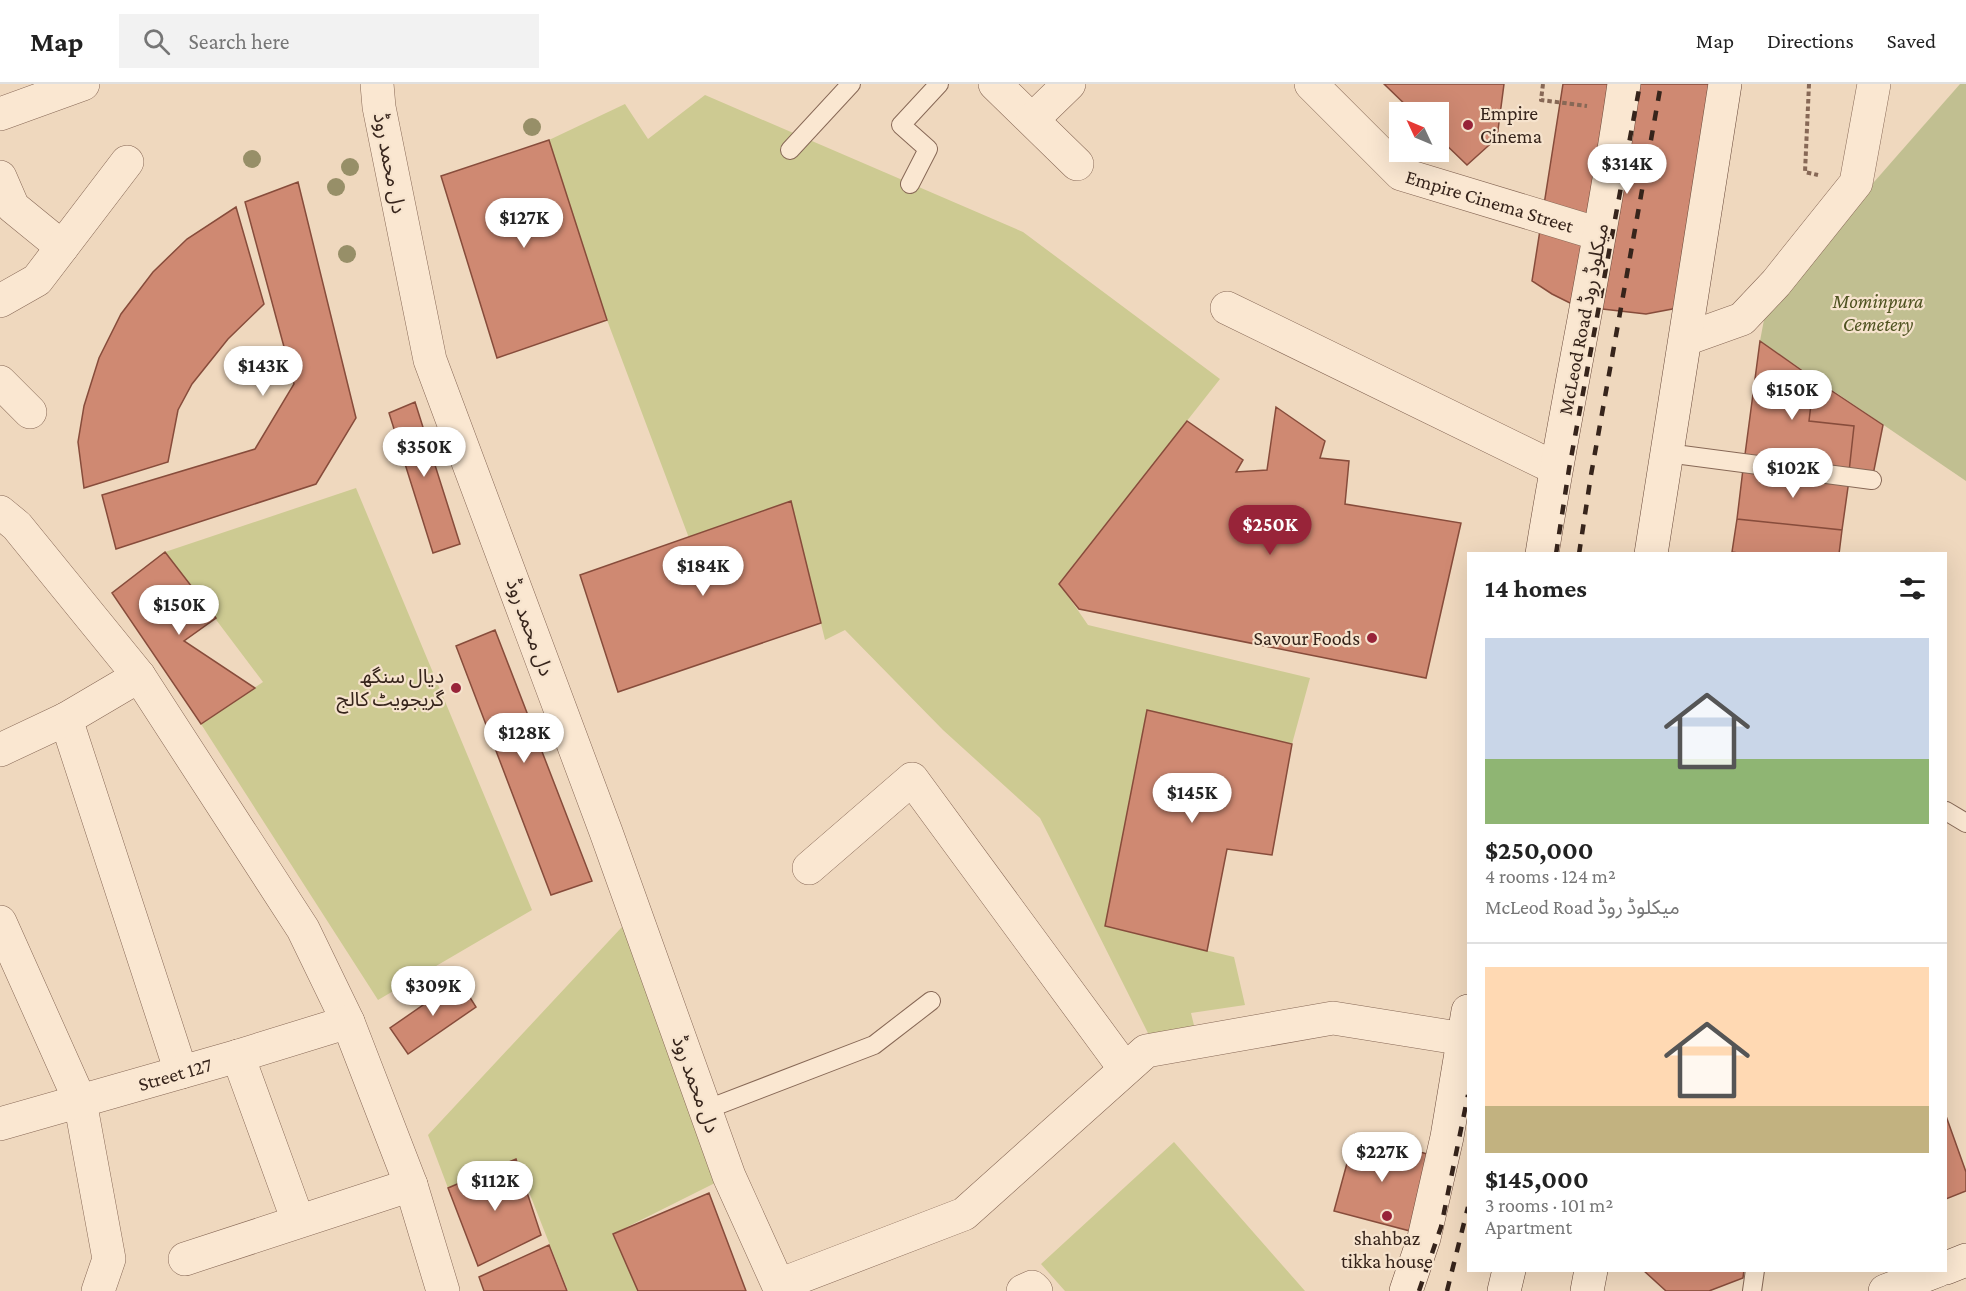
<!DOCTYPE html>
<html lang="en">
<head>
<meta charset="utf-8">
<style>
  :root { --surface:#fff; --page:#f2f2f2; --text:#222; --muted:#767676; --line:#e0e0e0; --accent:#982439 }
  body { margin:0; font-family:"Crimson Pro","Noto Sans Arabic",serif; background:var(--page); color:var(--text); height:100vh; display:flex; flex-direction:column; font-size:22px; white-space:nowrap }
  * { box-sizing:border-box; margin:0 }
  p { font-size:20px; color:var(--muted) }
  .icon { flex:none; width:33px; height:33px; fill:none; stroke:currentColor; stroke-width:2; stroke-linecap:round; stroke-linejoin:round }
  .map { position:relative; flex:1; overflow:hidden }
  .details { position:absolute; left:1467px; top:468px; width:480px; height:720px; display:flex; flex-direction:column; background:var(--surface); border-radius:0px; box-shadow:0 6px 24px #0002 }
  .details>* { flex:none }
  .needle { width:39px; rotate:314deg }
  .tools { position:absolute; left:1389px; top:18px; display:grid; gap:12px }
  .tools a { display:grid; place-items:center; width:60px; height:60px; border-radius:0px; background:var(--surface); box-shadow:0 6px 24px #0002; font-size:30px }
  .price { position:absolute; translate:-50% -51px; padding:0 14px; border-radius:21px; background:#fff; color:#222; font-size:20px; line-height:39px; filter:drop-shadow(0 2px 3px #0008) }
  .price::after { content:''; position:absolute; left:50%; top:36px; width:18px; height:14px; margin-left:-9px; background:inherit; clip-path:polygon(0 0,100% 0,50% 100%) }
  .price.active { background:var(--accent); color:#fff }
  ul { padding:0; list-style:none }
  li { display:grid; align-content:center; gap:12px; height:318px; padding:0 18px }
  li+li { border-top:2px solid var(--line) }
  li span { display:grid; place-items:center; height:186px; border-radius:0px; color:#555 }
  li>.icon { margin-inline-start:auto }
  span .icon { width:108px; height:108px; fill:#fffc; stroke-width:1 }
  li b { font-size:26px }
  h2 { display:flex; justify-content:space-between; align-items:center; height:72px; padding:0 18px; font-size:26px }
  header { display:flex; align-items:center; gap:36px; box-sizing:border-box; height:84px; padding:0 30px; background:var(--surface); border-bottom:2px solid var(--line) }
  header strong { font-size:28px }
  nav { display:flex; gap:33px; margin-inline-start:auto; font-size:21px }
  .search { width:420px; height:54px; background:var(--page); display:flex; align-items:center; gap:15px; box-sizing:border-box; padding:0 21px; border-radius:0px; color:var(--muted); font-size:22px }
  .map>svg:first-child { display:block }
</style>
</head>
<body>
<header>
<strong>Map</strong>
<div class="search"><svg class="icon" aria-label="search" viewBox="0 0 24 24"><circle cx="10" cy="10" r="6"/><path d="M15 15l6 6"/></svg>Search here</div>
<nav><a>Map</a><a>Directions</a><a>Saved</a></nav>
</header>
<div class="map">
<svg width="1966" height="1207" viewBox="0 0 1966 1207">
  <rect width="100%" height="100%" fill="#efd8be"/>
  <path fill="#cdca92" d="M705,11L1023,148L1220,295L1059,499L1088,541L1310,594L1292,660L1147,626L1105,842L1234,873L1245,921L1191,929L1198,958L1156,965L1040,734L943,646L845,546L825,556L791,418L689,454L607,236L549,56L625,20L648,55Z
    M356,404L532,826L378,916L201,640L263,598L165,468Z
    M635,829L729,1092L613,1150L638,1207H568L516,1075L448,1104L428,1051Z
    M1174,1058L1305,1207H1065L1041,1180Z"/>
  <path fill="#c1bf91" d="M1960,0H1966V397L1760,257L1767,220Z"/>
  <path fill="#cf8972" stroke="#874c3b" stroke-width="1.5" d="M1384,0H1504L1497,54L1467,81L1438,53V28H1413Z
    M1563,0H1724L1688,222L1646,230L1576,222L1552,210L1532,197Z
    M549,56L607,236L497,274L441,92Z
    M298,98L356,334L316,400L116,465L102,411L255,365L294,300L245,118Z
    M236,123L264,220L228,255L192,300L178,326L168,378L84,404L78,358L84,322L99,274L121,230L153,188L187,155Z
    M1760,257L1814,295L1809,337L1854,342L1849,388L1744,378Z
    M1814,295L1883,341L1873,391L1849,388L1854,342L1809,337Z
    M415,318L460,460L433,469L389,329Z
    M1276,323L1325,357L1320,374L1349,377L1345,420L1461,439L1426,594L1079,525L1059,500L1187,337L1243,376L1236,388L1267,386Z
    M1743,385L1849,396L1842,446L1737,435Z
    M791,417L821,539L618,608L580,491Z
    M1737,435L1842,446L1839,470H1744L1732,468Z
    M165,468L216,534L184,557L255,604L201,640L112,509Z
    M495,546L592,797L551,811L456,562Z
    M1147,626L1292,660L1272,771L1227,765L1207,867L1105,842Z
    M459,896L476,923L408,970L390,944Z
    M1946,1032L1966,1088V1107L1946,1115Z
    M1355,1050L1431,1071L1410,1147L1334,1127Z
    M516,1075L541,1151L478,1182L448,1104Z
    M709,1109L746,1207H638L613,1150Z
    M549,1161L567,1207H484L479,1193Z
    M1643,1186H1744L1743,1194L1709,1207H1666Z"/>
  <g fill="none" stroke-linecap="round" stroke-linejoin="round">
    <defs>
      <path id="service" d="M790,66L851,0
        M910,100L928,65L901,41L939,0
        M1667,369L1872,396
        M1946,727L1966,739
        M705,1026L874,961L931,917
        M1752,1207L1755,1186"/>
      <g id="minor">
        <path d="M995,0L1077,80"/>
        <path id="s1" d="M1311,0L1401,90L1599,150"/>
        <path d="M0,30L83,0"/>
        <path d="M1033,35L1069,0"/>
        <path d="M0,93L13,123L62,163"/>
        <path d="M0,217L37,196L127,78"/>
        <path d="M1227,224L1555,384"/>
        <path d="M1686,255L1742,235L1776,199L1856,99L1874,0"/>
        <path d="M0,298L30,328"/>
        <path d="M0,428L17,442L139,592L303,845L348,938L411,1101L443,1207"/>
        <path d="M66,635L181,988"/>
        <path d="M0,666L66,635L139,592"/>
        <path d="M809,784L912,695L1125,985"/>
        <path d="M0,838L80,1017L109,1175L98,1207"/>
        <path d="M238,972L298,1137"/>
        <path id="s2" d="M0,1040L238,972L348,938"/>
        <path d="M185,1175L411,1101"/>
        <path d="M779,1201L964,1130L1146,967L1333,934L1464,955"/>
        <path d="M1023,1207L1032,1203L1036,1207"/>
      </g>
      <path id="tertiary" d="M377,0L379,23L430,276L606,748L729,1092L781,1207"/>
      <path id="secondary" d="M1542,470C1567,313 1602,157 1624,0
        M1651,470L1725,0
        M1946,1184L1966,1176
        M1406,1207L1424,1154L1447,1053L1468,927
        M1504,1207L1509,1186
        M1587,1207L1591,1186
        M1885,1207L1939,1186"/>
    </defs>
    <use href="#service" stroke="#876856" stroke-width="20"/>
    <use href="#minor" stroke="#876856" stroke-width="34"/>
    <use href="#tertiary" stroke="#876856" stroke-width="34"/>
    <use href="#secondary" stroke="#69493a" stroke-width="34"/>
    <path stroke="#876856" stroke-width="4" stroke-dasharray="4.5 3" stroke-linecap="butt" d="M1543,0L1541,16L1587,22
      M1809,0L1805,88L1818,91"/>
    <use href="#service" stroke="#fae7d1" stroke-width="18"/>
    <use href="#minor" stroke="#fae7d1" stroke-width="33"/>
    <use href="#tertiary" stroke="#fae7d1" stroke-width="33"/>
    <use href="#secondary" stroke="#fae7d1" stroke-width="33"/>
    <path stroke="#36241b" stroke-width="4.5" stroke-dasharray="10 10" stroke-linecap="butt" d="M1556,470L1569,385L1640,0
      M1579,470L1591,391L1661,0
      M1419,1207L1441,1143L1468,1011
      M1447,1207L1468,1123"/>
  </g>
  <g fill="#978f68">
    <circle cx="532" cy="43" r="9"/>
    <circle cx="252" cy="75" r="9"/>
    <circle cx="350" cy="83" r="9"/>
    <circle cx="336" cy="103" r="9"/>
    <circle cx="347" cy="170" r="9"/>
  </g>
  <g fill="#982439" stroke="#f6e3cd" stroke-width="2">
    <circle cx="1468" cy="41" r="6"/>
    <circle cx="1372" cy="554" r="6"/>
    <circle cx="456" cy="604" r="6"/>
    <circle cx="1387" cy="1132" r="6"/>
  </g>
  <g text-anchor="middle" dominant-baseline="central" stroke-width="4.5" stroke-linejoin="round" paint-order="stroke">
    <g font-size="20" fill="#36241b" stroke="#f6e3cd" text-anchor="end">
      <text x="1480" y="29" text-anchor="start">Empire<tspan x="1480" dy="23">Cinema</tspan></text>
      <text x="1360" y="554">Savour Foods</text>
      <text x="444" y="592">دیال سنگھ<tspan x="444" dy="23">گریجویٹ کالج</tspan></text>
      <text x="1387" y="1154" text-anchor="middle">shahbaz<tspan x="1387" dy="23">tikka house</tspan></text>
    </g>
    <g font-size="20" fill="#36241b" stroke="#f6e3cd">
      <text transform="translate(390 79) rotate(79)">دل محمد روڈ</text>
      <text stroke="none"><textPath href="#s1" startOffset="220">Empire Cinema Street</textPath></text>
      <text transform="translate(1583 235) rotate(-79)">McLeod Road میکلوڈ روڈ</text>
      <text transform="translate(530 543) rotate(70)">دل محمد روڈ</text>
      <text stroke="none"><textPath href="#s2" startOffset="182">Street 127</textPath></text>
      <text transform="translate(696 1000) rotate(70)">دل محمد روڈ</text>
    </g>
    <g font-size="20" font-style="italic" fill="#4f5321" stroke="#f6e3cd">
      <text x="1878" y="217">Mominpura<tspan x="1878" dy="23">Cemetery</tspan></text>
    </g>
  </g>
</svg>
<div class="tools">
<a><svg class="needle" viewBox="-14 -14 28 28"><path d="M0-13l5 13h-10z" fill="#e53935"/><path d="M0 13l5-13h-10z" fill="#767676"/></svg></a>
</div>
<b class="price" style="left:1627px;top:111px">$314K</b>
<b class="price" style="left:524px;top:165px">$127K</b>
<b class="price" style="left:263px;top:313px">$143K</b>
<b class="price" style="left:1792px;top:337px">$150K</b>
<b class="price" style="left:424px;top:394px">$350K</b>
<b class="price" style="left:1793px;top:415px">$102K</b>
<b class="price active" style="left:1270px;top:472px">$250K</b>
<b class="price" style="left:703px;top:513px">$184K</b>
<b class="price" style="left:179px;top:552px">$150K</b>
<b class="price" style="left:524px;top:680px">$128K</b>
<b class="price" style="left:1192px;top:740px">$145K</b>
<b class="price" style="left:433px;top:933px">$309K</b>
<b class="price" style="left:1382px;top:1099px">$227K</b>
<b class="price" style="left:495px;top:1128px">$112K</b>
<section class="details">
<h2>14 homes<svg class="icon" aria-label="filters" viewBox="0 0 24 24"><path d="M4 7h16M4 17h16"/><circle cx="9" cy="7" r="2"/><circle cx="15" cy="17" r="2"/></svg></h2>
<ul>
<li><span style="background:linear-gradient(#c9d6e8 65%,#8fb573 0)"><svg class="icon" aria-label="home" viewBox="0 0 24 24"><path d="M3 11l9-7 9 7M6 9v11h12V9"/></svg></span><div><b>$250,000</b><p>4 rooms · 124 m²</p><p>McLeod Road میکلوڈ روڈ</p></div></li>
<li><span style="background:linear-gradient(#ffd9b3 75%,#c2b280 0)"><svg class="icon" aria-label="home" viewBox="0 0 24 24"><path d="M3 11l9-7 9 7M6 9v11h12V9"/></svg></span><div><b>$145,000</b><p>3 rooms · 101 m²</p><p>Apartment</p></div></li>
</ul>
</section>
</div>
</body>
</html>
